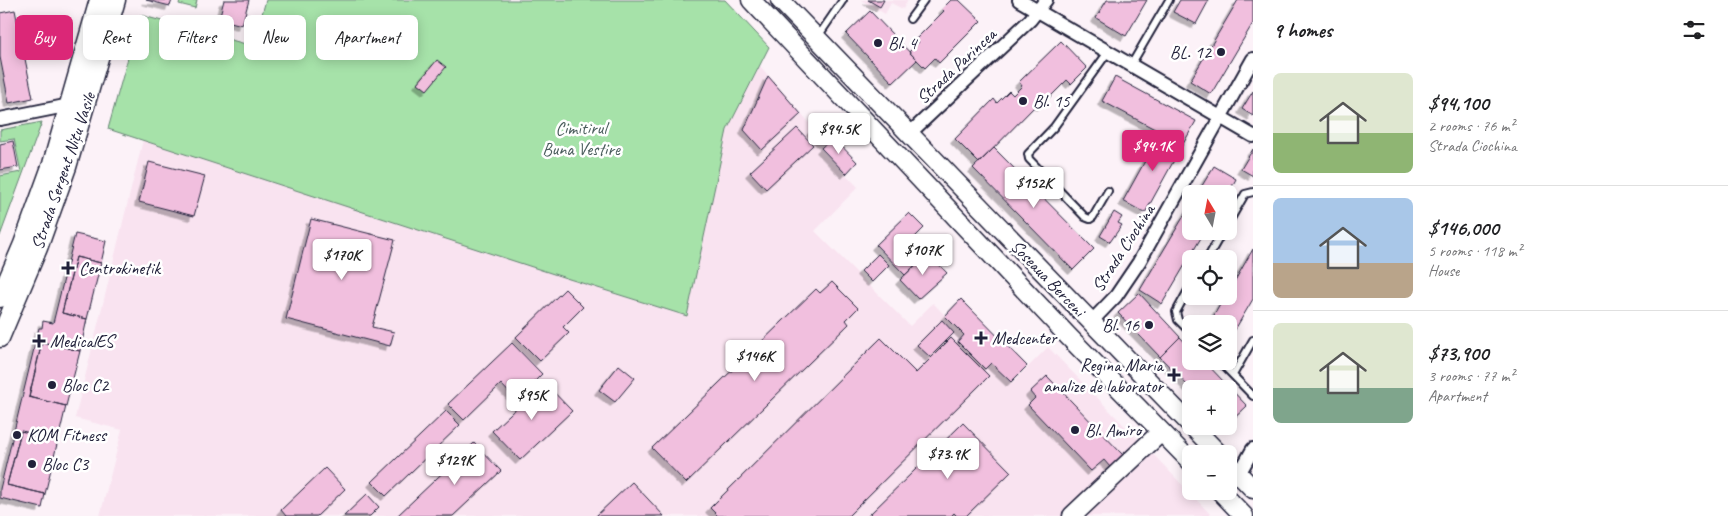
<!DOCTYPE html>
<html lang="en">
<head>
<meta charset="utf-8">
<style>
  :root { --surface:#fff; --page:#f2f2f2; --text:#202124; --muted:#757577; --line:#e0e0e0; --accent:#db2777 }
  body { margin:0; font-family:Caveat,sans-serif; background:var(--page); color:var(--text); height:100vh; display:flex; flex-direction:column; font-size:19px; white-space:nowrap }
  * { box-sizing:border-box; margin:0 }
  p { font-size:16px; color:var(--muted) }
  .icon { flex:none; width:28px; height:28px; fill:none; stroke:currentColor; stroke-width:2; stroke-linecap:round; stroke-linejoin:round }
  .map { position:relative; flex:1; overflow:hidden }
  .drawer { display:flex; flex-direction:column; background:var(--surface); width:475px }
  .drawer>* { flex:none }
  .hud { position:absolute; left:15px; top:15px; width:475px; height:45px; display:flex; gap:10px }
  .needle { width:32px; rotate:350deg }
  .tools { position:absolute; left:1182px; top:185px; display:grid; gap:10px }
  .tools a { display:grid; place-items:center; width:55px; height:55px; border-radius:8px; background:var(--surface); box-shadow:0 2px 12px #0003; font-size:25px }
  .price { position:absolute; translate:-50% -42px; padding:0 11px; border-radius:5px; background:#fff; color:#222; font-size:16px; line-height:32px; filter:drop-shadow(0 1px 2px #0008) }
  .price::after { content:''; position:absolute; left:50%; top:30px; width:15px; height:11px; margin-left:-8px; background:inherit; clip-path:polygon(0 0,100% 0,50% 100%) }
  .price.selected { background:var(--accent); color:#fff }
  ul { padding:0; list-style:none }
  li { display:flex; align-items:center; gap:15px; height:125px; padding:0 20px }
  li+li { border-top:1px solid var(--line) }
  li span { display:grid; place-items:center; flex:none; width:140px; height:100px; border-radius:8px; color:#555 }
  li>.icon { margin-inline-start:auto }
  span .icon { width:60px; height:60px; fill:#fffc; stroke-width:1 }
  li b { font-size:21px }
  h2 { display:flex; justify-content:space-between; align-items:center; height:60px; padding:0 20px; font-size:21px }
  .pill { padding:0 18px; border-radius:8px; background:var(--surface); box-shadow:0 2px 12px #0003; font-size:18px; line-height:45px }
  .pill.selected { background:var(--accent); color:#fff }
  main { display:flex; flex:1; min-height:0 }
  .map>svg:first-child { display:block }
</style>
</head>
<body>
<main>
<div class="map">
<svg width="1253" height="516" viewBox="0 0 1253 516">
  <defs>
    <filter id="shadow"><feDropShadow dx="-4.5" dy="4.5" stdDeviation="0" flood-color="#0004"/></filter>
  </defs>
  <rect width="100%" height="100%" fill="#fcf2f8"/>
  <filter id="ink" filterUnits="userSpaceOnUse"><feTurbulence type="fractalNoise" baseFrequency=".02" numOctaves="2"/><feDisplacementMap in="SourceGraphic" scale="10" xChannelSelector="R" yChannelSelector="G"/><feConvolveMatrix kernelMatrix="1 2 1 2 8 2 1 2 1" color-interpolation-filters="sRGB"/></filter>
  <g filter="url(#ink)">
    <path fill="#f9e3f0" d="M861,0H908L903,9L891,3L885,14Z
      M760,66L814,128L811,131L825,145L821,149L858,187L815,231L910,326L933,303L964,335L958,342L991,363L1012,383L1048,347L1145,447L1072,516H100L122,430L75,418L143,140L566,278L687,316L727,130Z
      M1150,451L1212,516H1079Z"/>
    <path fill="#a6e2a9" stroke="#648272" d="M180,0H197L195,8L179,4Z
      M266,0H725L769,47L727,130L687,316L566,278L108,129L140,15L253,46Z
      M42,122L0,236V176L21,172L14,139L0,141V130Z"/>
    <path fill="#f1bfde" stroke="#22223b" filter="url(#shadow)" d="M146,0H172L170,6Z
      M224,0H249L242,25L219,19Z
      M868,0H884L880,7Z
      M951,0H959L981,21L939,63L935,58L925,68L909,52L919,42L916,39L944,11L942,9Z
      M1107,0H1147L1126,36L1096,18Z
      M1180,0H1209L1196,24L1173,12Z
      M1238,0H1253V23L1211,94L1190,81Z
      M15,10L33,98L9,103L0,57V13Z
      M870,11L917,60L893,83L846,34Z
      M1061,41L1087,68L1071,84L1067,80L1041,106L1038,103L979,163L955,139L994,99L997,103L1009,91L1013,95L1022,86L1019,82Z
      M437,60L446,67L427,90L418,83Z
      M768,76L801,114L762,150L744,130Z
      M1115,77L1196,121L1183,144L1102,101Z
      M1253,91V116L1242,109Z
      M825,117L839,131L825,145L811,131Z
      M797,128L813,145L766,189L750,172Z
      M1161,132L1183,144L1145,213L1123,201Z
      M833,137L857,162L846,174L821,148Z
      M13,141L18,167L0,170V144Z
      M994,148L1094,249L1073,270L973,168Z
      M1253,149V176L1241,169Z
      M149,162L205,176L194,216L139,202Z
      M1214,166L1236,179L1228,194H1197Z
      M1191,204V231H1205L1162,304L1140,290Z
      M1114,212L1122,217L1118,223L1122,225L1110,242L1100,236Z
      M909,213L924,228L913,239L928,253L905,275L876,245Z
      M311,219L395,240L372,327L394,332L390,346L286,319Z
      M75,234L106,241L101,263L76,257L62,313L87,319L80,351L42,342L29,397L66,406L58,440L21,431L7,485L45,494L42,508L0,498V489L39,328H42L43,321L53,323Z
      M1253,249V299L1229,340V324H1209L1225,296H1229V291Z
      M928,253L947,273L918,299L900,280Z
      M878,254L889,265L872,282L861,271Z
      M76,257L101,263L87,319L62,313Z
      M832,282L858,308L846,320L849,324L686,483L652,448L816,289L820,293Z
      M565,289L583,307L563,327L569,333L540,361L516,337Z
      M1139,293L1180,337L1160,357L1118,313Z
      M961,299L1027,366L1011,382L991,363L985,369L958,342L964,335L945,316Z
      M942,320L954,333L930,357L917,345Z
      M1180,337L1191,349V361H1204L1247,406L1229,423V389H1191L1160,357Z
      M881,338L916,373L951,338L989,376L848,516H718L710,508Z
      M42,342L80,351L66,406L29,397Z
      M512,343L542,374L516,400L501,384L464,420L448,404Z
      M619,365L635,378L615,402L599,390Z
      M1047,376L1123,455L1110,467L1104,460L1091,471L1028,405L1035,398L1030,392Z
      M544,382L572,411L520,460L492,431Z
      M446,411L460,425L386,496L372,482Z
      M963,423L1011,472L966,516H957L954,513L951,516H868Z
      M21,431L58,440L45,494L7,485Z
      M474,443L501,471L453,516H397Z
      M325,468L345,489L317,516H286L281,510Z
      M632,482L664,516H596Z
      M367,494L379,507L370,516H344Z"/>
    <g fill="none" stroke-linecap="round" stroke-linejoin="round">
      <defs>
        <path id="lane" d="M910,19L924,0
          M817,38L843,0
          M1108,52L1054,127L1028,154L1029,159L1085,217L1090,219L1093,217L1108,191
          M1131,65L1169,0
          M1229,222L1245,194L1253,192
          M1207,259L1223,231
          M1191,285L1176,312L1178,320L1191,333
          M1219,361L1253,396
          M1233,375L1253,340"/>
        <path id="street" d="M1019,0L1253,136
          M0,119L70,105
          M909,134L1030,20L1046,0
          M1091,322L1116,296L1139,262L1253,59
          M1239,474L1253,449"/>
        <path id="secondary" d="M751,0L1068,336L1191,462
          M780,0L1191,425
          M0,298L23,244L52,164L99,0
          M0,338L38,248L67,167L116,0
          M1192,426L1219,454
          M1229,464L1253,489
          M1220,491L1244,516
          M1072,516L1161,432"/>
      </defs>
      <use href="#lane" stroke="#22223b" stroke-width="10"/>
      <use href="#street" stroke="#22223b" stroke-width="16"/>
      <use href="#secondary" stroke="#22223b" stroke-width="21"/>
      <use href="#lane" stroke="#fff" stroke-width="6"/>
      <use href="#street" stroke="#fff" stroke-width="12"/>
      <use href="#secondary" stroke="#fff" stroke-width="18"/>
    </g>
  </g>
  <g fill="#22223b" stroke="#fff" stroke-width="2">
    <circle cx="878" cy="43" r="5"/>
    <circle cx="1221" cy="52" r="5"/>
    <circle cx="1023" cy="101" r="5"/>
    <path d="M65.5 260.5h5v5h5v5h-5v5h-5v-5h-5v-5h5z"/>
    <circle cx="1149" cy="325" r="5"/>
    <path d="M978.5 330.5h5v5h5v5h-5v5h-5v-5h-5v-5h5z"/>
    <path d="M36.5 333.5h5v5h5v5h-5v5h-5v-5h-5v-5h5z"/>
    <path d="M1171.5 367.5h5v5h5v5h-5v5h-5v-5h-5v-5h5z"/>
    <circle cx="52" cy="385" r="5"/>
    <circle cx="1075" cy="430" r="5"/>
    <circle cx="17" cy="435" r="5"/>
    <circle cx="32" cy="464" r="5"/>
  </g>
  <g text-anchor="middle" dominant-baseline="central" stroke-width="5" stroke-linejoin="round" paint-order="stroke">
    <g font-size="18" fill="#22223b" stroke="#fff" text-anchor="start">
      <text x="888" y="43">Bl. 4</text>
      <text x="1211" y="52" text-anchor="end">BL. 12</text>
      <text x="1033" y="101">Bl. 15</text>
      <text x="79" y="268">Centrokinetik</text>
      <text x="1139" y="325" text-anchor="end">Bl. 16</text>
      <text x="992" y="338">Medcenter</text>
      <text x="50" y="341">MedicalES</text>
      <text x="1163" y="365" text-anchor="end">Regina Maria<tspan x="1163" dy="21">analize de laborator</tspan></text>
      <text x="62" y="385">Bloc C2</text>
      <text x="1085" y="430">Bl. Amiro</text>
      <text x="27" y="435">KOM Fitness</text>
      <text x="42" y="464">Bloc C3</text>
    </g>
    <g font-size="18" fill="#22223b" stroke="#fff">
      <text transform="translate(956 66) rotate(-43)">Strada Parincea</text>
      <text transform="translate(63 171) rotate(-71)">Strada Sergent Nițu Vasile</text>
      <text transform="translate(1123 248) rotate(-57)">Strada Ciochina</text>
      <text transform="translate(1048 278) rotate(46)">Șoseaua Berceni</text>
    </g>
    <g font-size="18" fill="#4a5c5c" stroke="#fff">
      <text x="581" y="128">Cimitirul<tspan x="581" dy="21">Buna Vestire</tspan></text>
    </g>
  </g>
</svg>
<div class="tools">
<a><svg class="needle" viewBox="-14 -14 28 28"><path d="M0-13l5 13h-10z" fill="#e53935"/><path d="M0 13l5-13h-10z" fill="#757577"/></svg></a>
<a><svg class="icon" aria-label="locate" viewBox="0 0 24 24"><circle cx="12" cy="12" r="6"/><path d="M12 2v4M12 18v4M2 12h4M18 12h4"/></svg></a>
<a><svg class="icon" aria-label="layers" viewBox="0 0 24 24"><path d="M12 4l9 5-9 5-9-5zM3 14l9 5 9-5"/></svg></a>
<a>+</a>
<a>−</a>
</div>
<b class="price" style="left:839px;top:155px">$94.5K</b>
<b class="price selected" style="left:1153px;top:172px">$94.1K</b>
<b class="price" style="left:1034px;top:209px">$152K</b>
<b class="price" style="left:923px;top:276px">$107K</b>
<b class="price" style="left:342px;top:281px">$170K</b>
<b class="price" style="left:755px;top:382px">$146K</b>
<b class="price" style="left:532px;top:421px">$95K</b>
<b class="price" style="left:948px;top:480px">$73.9K</b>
<b class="price" style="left:455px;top:486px">$129K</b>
<div class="hud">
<a class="pill selected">Buy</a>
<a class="pill">Rent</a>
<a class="pill">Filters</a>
<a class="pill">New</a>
<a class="pill">Apartment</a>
</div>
</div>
<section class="drawer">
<h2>9 homes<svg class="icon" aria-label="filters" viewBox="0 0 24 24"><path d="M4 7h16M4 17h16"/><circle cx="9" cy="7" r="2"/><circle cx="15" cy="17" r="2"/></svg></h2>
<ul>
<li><span style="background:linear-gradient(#dfe7d0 60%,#8fb573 0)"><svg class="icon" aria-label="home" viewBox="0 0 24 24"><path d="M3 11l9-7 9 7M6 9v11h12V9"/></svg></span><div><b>$94,100</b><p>2 rooms · 76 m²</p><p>Strada Ciochina</p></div></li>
<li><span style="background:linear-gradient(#a9c7e8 65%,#b9a48a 0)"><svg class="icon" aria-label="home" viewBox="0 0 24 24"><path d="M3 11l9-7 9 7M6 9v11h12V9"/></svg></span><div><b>$146,000</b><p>5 rooms · 118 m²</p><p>House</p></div></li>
<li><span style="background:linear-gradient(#dfe7d0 65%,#7fa58c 0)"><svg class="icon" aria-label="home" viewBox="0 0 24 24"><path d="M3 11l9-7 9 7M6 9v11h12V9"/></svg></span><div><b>$73,900</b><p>3 rooms · 77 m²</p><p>Apartment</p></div></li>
</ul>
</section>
</main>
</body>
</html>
